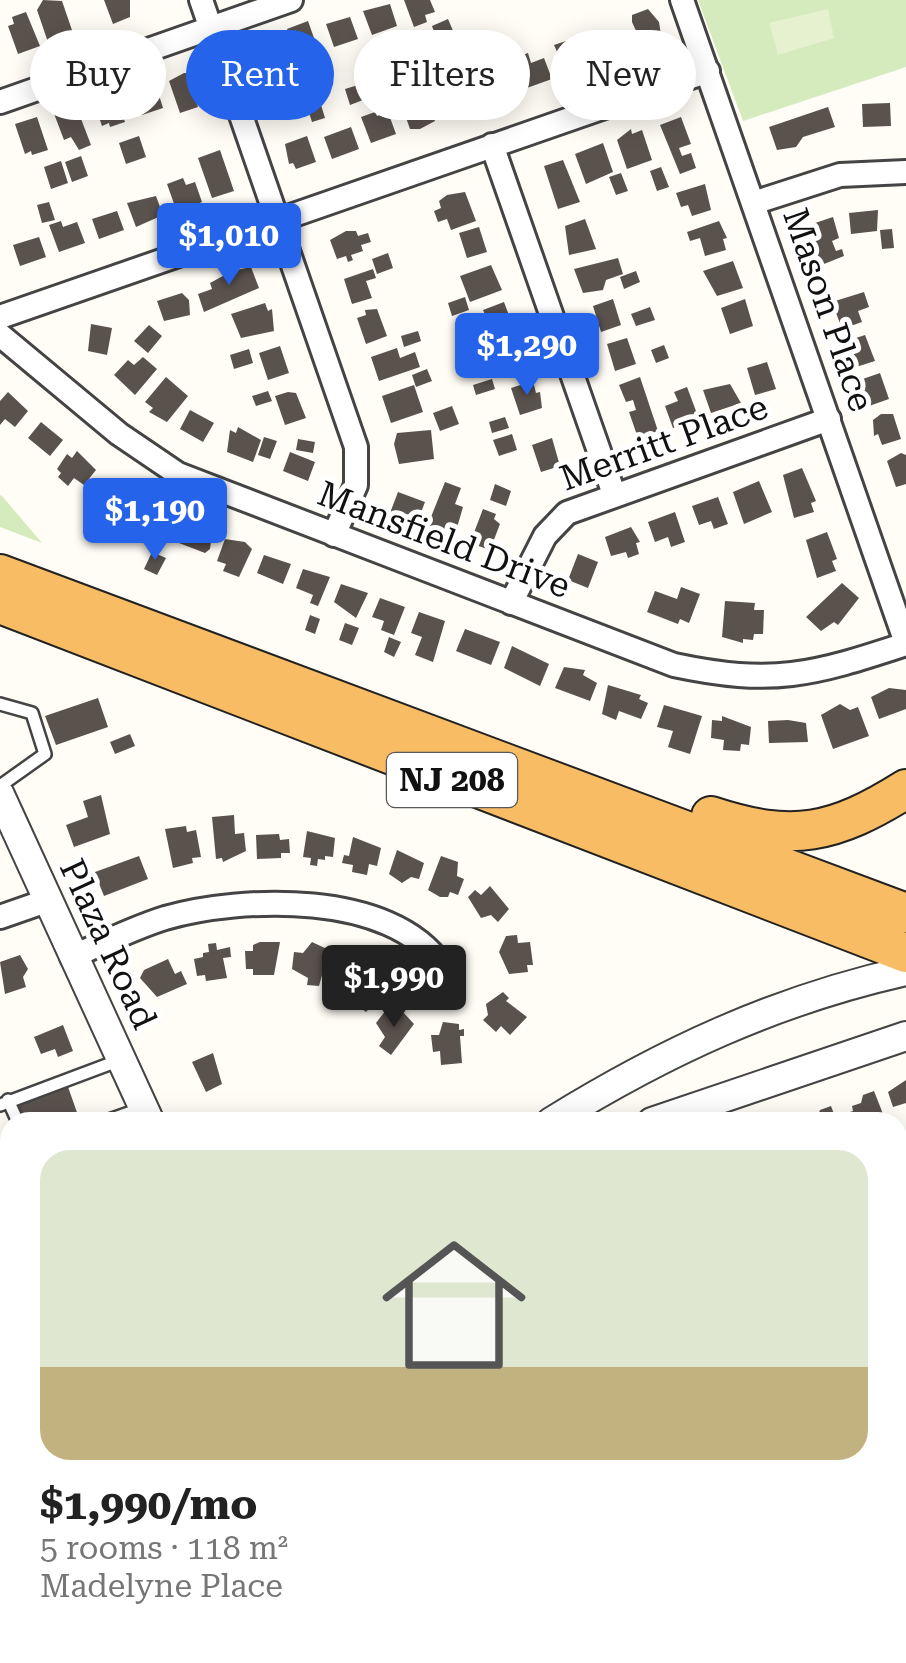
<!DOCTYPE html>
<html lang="en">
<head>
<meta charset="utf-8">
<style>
  :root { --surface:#fff; --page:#f6f6f6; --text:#222; --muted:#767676; --accent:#2563eb }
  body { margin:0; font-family:"Roboto Serif",serif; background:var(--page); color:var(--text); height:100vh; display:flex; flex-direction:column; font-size:38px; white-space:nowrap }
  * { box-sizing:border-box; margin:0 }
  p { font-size:32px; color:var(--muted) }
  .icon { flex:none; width:55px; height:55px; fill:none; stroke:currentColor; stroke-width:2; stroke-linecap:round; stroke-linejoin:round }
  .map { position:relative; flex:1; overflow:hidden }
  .details { position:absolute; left:0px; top:1112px; width:908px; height:552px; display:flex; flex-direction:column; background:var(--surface); border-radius:30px 30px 0 0; box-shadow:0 5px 25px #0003 }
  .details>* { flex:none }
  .banner { position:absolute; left:30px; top:30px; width:848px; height:90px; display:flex; gap:20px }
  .price { position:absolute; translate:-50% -85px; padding:0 22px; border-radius:10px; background:var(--accent); color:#fff; font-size:32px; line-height:65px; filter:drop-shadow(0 2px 5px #0008) }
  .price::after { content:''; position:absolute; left:50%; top:60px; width:30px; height:22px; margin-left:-15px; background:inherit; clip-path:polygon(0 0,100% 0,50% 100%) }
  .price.current { background:#222; color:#fff }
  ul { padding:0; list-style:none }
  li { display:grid; align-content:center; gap:20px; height:530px; padding:0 40px }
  li span { display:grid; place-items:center; height:310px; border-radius:30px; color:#555 }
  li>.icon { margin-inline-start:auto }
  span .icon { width:180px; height:180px; fill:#fffc; stroke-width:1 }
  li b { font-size:42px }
  .tag { padding:0 35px; border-radius:45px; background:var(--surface); box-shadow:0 5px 25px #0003; font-size:35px; line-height:90px }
  .tag.current { background:var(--accent); color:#fff }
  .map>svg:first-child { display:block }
</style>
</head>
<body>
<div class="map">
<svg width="906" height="1663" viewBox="0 0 906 1663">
  <rect width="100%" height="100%" fill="#fffdf5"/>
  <path fill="#d5ebbd" d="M698,0H906V67L743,121Z
    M0,495L2,496L42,543L0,527Z"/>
  <path fill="#e6f2cf" d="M828,9L834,38L778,55L769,23Z"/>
  <path fill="#5a524d" d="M43,0L62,1L74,36L49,45L37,10Z
    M104,0H130V17L113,24Z
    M404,0H430L435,12L425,15L427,22L414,27Z
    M390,4L397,26L372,35L363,11Z
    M648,9L659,22L662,41L645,51L632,22V15Z
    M26,12L40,46L18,54L8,26L14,24L12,17Z
    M350,17L358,39L334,47L326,24Z
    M448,19L454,33L437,40L432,26Z
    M308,21L320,55L305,60L297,58L287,29Z
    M623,31L631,52L604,62L598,41Z
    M269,36L279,62L274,64L277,70L262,75L250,43Z
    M566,41L568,49L583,44L590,65L568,76L554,45Z
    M474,45L480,64L464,69L458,51Z
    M528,53L531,63L544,58L552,79L524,89L514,58Z
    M499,54L513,93L487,103L479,67L492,63L490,57Z
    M434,55L441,78L429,82L422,58Z
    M184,73H194L202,96L195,98L198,107L180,113L169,81Z
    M394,74L400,90L390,94L384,77Z
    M153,76L163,108L142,115L131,83Z
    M276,81L281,94L288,92L291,101L263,111L259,86Z
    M358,85L363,100L350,105L345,89Z
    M467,87L474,107L448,116L441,96Z
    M114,89L125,122L110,127L109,123L102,126L92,97Z
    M413,90L418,104L428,101L435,121L420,129H410L398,95Z
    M318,95L325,118L312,122L305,100Z
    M75,103L91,145L79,150L71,137L64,140L53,111Z
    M890,103L891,126L863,127L862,104Z
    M828,107L835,127L803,137L796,147L777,150L769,127Z
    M375,112L377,116L388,112L396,134L371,143L361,117Z
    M37,117L48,150L32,155L31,151L25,154L15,124Z
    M681,117L691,144L679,148L682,156L691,153L696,168L680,174L660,125Z
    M351,127L359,149L332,159L324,137Z
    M631,129L632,134L642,130L652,160L627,169L617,140Z
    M139,136L146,157L126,164L119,143Z
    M307,136L316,162L296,169L293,163L289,164L285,144Z
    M603,143L613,172L586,184L575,154Z
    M220,150L234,191L212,198L198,158Z
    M81,156L88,176L72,182L65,162Z
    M563,160L580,202L558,209L544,166Z
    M61,161L68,183L51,189L44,167Z
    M661,167L669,187L657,191L650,171Z
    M621,173L628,191L616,195L609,177Z
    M183,178L186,185L195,182L202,202L177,212L167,184Z
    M705,184L711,210L692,216L688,205L681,207L676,193Z
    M465,192L476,221L451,230L447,219L438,222L434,211L441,208L439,201L447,195Z
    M156,196L163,215L136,227L127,203Z
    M49,202L55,220L42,223L37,205Z
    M878,210L877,231L851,234L849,213Z
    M117,211L124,230L99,239L92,219Z
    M833,217L839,238L832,241L836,251L842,249L844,256L819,266L806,226Z
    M585,219L596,249L569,255L565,226Z
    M61,221L63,227L77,222L85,243L59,252L49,225Z
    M719,221L727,238L723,239L726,250L705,256L700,238L690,241L687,232Z
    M479,227L487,252L467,258L459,233Z
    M892,229L894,248L882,249L880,230Z
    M346,231H356L358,236L368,233L371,242L361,245L363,251L351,255L353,260L348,262L346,256L337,259L330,240Z
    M39,237L46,257L20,266L13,245Z
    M388,253L393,268L377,274L372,259Z
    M618,258L623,274L606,280L603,290L583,293L574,269Z
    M733,261L743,288L717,296L703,271Z
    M491,265L502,290L470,302L460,276Z
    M251,267L259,288L204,312L198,294L212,289L210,283L232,271Z
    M373,269L376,278L366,281L372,298L352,304L344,279Z
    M636,271L640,282L624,289L620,277Z
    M864,292L869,307L858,311L862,322L842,329L832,302Z
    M182,293L189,300L190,315L164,321L157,301Z
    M465,297L469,310L452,316L448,303Z
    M613,299L621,325L601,332L593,306Z
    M745,299L753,326L730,334L721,308Z
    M504,302L515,332L486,338L480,321L487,319L483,310Z
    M265,303L268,311L272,309L274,331L241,338L231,314Z
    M650,307L655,320L636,326L631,314Z
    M377,309L387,336L366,344L357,318L366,315L365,310Z
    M91,324L112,328L107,355L88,351Z
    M149,325L162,336L148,353L134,341Z
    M418,331L421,341L404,347L401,336Z
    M865,335L875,361L853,368L844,342Z
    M478,338L482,349L465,355L461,344Z
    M627,338L636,364L615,371L607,344Z
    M519,342L529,369L514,378L512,374L502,376L494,356Z
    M664,345L669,358L656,363L651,350Z
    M280,346L289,373L268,380L259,353Z
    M397,348L400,358L415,352L420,367L379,381L371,357Z
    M249,349L253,363L234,369L230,355Z
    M143,357L157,369L135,395L114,375L128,360L134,365Z
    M767,362L776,389L755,395L747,368Z
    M427,369L432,381L416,387L412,375Z
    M880,373L889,399L869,406L857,381Z
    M166,377L188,396L167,422L149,412L153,408L145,402Z
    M640,377L658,431L638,438L629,412L636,410L633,400L626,402L619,385Z
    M492,379L495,389L476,395L473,385Z
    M533,381L536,393L540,392L542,408L520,415L511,388Z
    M730,384L741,403L711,413L703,390Z
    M414,385L423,412L391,423L382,396Z
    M687,387L699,419L673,428L665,406L678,401L674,392Z
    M268,391L272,401L256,406L252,396Z
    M8,392L28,411L15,427L5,419L0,425V401Z
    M288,392L296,393L306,418L285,425L275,396Z
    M452,406L459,424L440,431L433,413Z
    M190,410L214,423L203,442L180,429Z
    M881,414H893L901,439L882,445L878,434L874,436L873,420Z
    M505,417L509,428L492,433L489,422Z
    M41,422L63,440L50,456L28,438Z
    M238,427L261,440L253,462L227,452L230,430L236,433Z
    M431,430L434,459L399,464L394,444L397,433Z
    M512,434L517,450L499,456L493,440Z
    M264,437L277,441L270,459L258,455Z
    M552,438L560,466L541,472L532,445Z
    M298,439L315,442L313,453L296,450Z
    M77,451L96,470L84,485L74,478L68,486L58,477L61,473L57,469L67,454L72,458Z
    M290,452L315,462L308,481L283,471Z
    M901,453L906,455V484L896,487L887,461Z
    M802,468L816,501L811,503L814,512L794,518L783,475Z
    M759,481L772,512L744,524L733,492Z
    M445,482L461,488L455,504L463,507L454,538L427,527Z
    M114,483L137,500L124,518L109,507L104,516L92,507L102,487L108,492Z
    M495,484L511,491L506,506L490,500Z
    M398,492L425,502L417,523L390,513Z
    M718,497L728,524L714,529L711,521L699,525L692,506Z
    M147,507L172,519L162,538L151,533L143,541L132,535Z
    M483,509L496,514L494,519L500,524L490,550L470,543Z
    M675,512L685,542L671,547L668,537L655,542L648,522Z
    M185,525L212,534L210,549L205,553L179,543Z
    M631,527L640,542L636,543L639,554L628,558L626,552L611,556L605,537Z
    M827,532L837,559L832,561L836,571L817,578L806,540Z
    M225,539L245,542L252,549L239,577L223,571L226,564L217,561Z
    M152,552L166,558L157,575L144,569Z
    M578,554L598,562L588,588L568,580Z
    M264,555L291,564L283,584L257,573Z
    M303,569L330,577L318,606L310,603L313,595L296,588Z
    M842,583L859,598L838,625L834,622L821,631L806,617Z
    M341,584L368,593L356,618L334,602Z
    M681,587L700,594L689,623L680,619L678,624L647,612L655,591L677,599Z
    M380,598L405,607L394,635L381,630L384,621L372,617Z
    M725,601L755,603L754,610H764L763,634H754L753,640L743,639V643L722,637Z
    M419,612L445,621L433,662L415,655L422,637L411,633Z
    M310,615L320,619L315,634L305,630Z
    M345,623L359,628L352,645L339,640Z
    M465,629L500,642L491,665L456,651Z
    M389,637L401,642L394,657L384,652Z
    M512,646L549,664L540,686L504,668Z
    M564,667L585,670L583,675L597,683L590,701L555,688Z
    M608,685L641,695L639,699L648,703L641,719L619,711L616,720L602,714Z
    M889,688L906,690V709L879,719L871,697Z
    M98,698L108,727L56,745L45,716Z
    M840,704L850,710L858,707L869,736L833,749L821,715Z
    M664,705L702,716L690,754L668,747L673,731L657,727Z
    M722,716L751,727L749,745L741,744L740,751L723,750L724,740L711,738L712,720L722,721Z
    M788,720L806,723L808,742L769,743L768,721Z
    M130,734L135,746L115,754L110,742Z
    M101,795L110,834L74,847L66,825L88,817L83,801Z
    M234,815L235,834L244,833L246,851L223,862L222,858L216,859L212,817Z
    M186,826L187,832L196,830L201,857L192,858L193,863L173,868L165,829Z
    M307,831L335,838L333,857L325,856V860L318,859L317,866L310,865L311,858L303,857Z
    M279,834L280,840L289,839L290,853H281V858L257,859L256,835Z
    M353,837L381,848L377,866L369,864L367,875L352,872L353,865L342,863L344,855L349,856Z
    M397,850L424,863L419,879L411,877L402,883L389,874Z
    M139,856L148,879L104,896L98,881L94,882L95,872Z
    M441,856L458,862L457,876L464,879L458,895L450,892L448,897H440L428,890Z
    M490,886L509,909L498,922L491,915L481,918L468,897L475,890L481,895Z
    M517,935L518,943L530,942L533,965H527L528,972L509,974L499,952L506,936Z
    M260,942H280L274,975H253V969H246L245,951H253V945Z
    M312,942L329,950L319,986L307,985L308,978L292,969L294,952L303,953Z
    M216,943L217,950L230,947L231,957L223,958L227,978L206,981L205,975L197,976L194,959L203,957V953L209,952L208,944Z
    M20,955L28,969L23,977L26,987L5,994L0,962Z
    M168,959L175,974L181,971L187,984L157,997L140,978L144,970Z
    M344,963L355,973L369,971L375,977L371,981L384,993L366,1012L338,991L343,986L332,976Z
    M503,992L509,998L506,1001L527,1017L510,1035L501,1026L496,1032L483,1020L488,1015L486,1004Z
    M386,1010L392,1015L402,1011L414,1024L391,1055L379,1046L385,1037L376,1023Z
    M443,1022L459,1024V1030L464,1029V1036H460L462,1063L441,1065L440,1051L433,1052L431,1035H439Z
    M63,1025L73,1051L58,1057L55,1049L41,1054L34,1037Z
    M213,1053L222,1084L206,1092L192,1062Z
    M906,1080V1103L893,1107L888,1092Z
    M67,1084L80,1121L25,1122L17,1101Z
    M874,1091L885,1119L848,1122L844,1114L853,1111L852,1106L861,1103L863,1095Z
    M831,1106L837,1122H805L817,1118L820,1110Z
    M903,1176L906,1205L898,1210V1178Z
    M904,1293L906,1317L898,1320V1295Z
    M10,1379V1401L5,1402L0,1382Z
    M10,1511V1538L0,1541V1515Z
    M906,1512V1534L898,1536V1514Z
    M10,1565V1603L4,1605L0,1569Z
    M906,1612V1636L901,1638L898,1615Z
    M203,1655H234L237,1661L206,1663Z
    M331,1655H358L360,1660L338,1663Z
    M770,1655H787L790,1663H753Z
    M798,1655H833L835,1660L806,1663Z"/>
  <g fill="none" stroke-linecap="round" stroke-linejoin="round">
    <defs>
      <path id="service" d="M0,704L32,713L45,754L0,786
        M8,1100L18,1122
        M0,1105L120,1060
        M103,1122L143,1108
        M0,1177L10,1193"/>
      <path id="minor" d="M201,0L356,447V485L334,535
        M682,0L906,643
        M0,102L291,0
        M492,145L614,494
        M753,203L840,175L906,172
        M0,317L708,71
        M0,335L119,434L178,474L674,665C773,686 812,675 906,644
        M511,603L545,536L567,513L829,419
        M0,917L46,901
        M72,957C103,943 133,928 165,918C242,896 391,891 441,965
        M898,1255L906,1252
        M898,1473L906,1470
        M285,1655L288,1663
        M115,1663L132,1655"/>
      <path id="tertiary" d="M0,795L150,1122
        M551,1122C664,1052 776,1000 906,971
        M652,1122L906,1036
        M0,1348L10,1344
        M444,1655L449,1663"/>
      <path id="trunk" d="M0,574L906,913
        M0,604L906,953
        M711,816C793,843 834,834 906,789"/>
    </defs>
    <use href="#service" stroke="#444" stroke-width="16"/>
    <use href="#minor" stroke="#444" stroke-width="28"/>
    <use href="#tertiary" stroke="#444" stroke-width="32"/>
    <use href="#trunk" stroke="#222" stroke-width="42"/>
    <use href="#service" stroke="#fff" stroke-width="11"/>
    <use href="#minor" stroke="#fff" stroke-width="22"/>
    <use href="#tertiary" stroke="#fff" stroke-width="28"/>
    <use href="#trunk" stroke="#f7bc64" stroke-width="38"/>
  </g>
  <g text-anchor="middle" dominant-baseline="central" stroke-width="10" stroke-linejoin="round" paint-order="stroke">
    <rect fill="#fff" stroke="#585858" stroke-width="2.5" x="387" y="753" width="130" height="54" rx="8"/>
    <g font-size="32" font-weight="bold" fill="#111">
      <text x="452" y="780">NJ 208</text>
    </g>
    <g font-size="35" fill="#111" stroke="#fff">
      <text transform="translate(828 310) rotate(71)">Mason Place</text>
      <text transform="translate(664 443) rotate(-20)">Merritt Place</text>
      <text transform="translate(444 540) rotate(21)">Mansfield Drive</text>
      <text transform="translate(108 944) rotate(65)">Plaza Road</text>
    </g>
  </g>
</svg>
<b class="price" style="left:229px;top:288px">$1,010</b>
<b class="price" style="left:527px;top:398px">$1,290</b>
<b class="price" style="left:155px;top:563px">$1,190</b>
<b class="price current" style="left:394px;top:1030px">$1,990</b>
<div class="banner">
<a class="tag">Buy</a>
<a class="tag current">Rent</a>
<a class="tag">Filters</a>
<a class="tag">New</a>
</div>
<section class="details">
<ul>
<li><span style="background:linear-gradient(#dfe7d0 70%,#c2b280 0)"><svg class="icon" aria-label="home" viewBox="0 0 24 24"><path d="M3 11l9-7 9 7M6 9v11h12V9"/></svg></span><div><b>$1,990/mo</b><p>5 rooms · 118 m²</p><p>Madelyne Place</p></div></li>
</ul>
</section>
</div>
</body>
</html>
